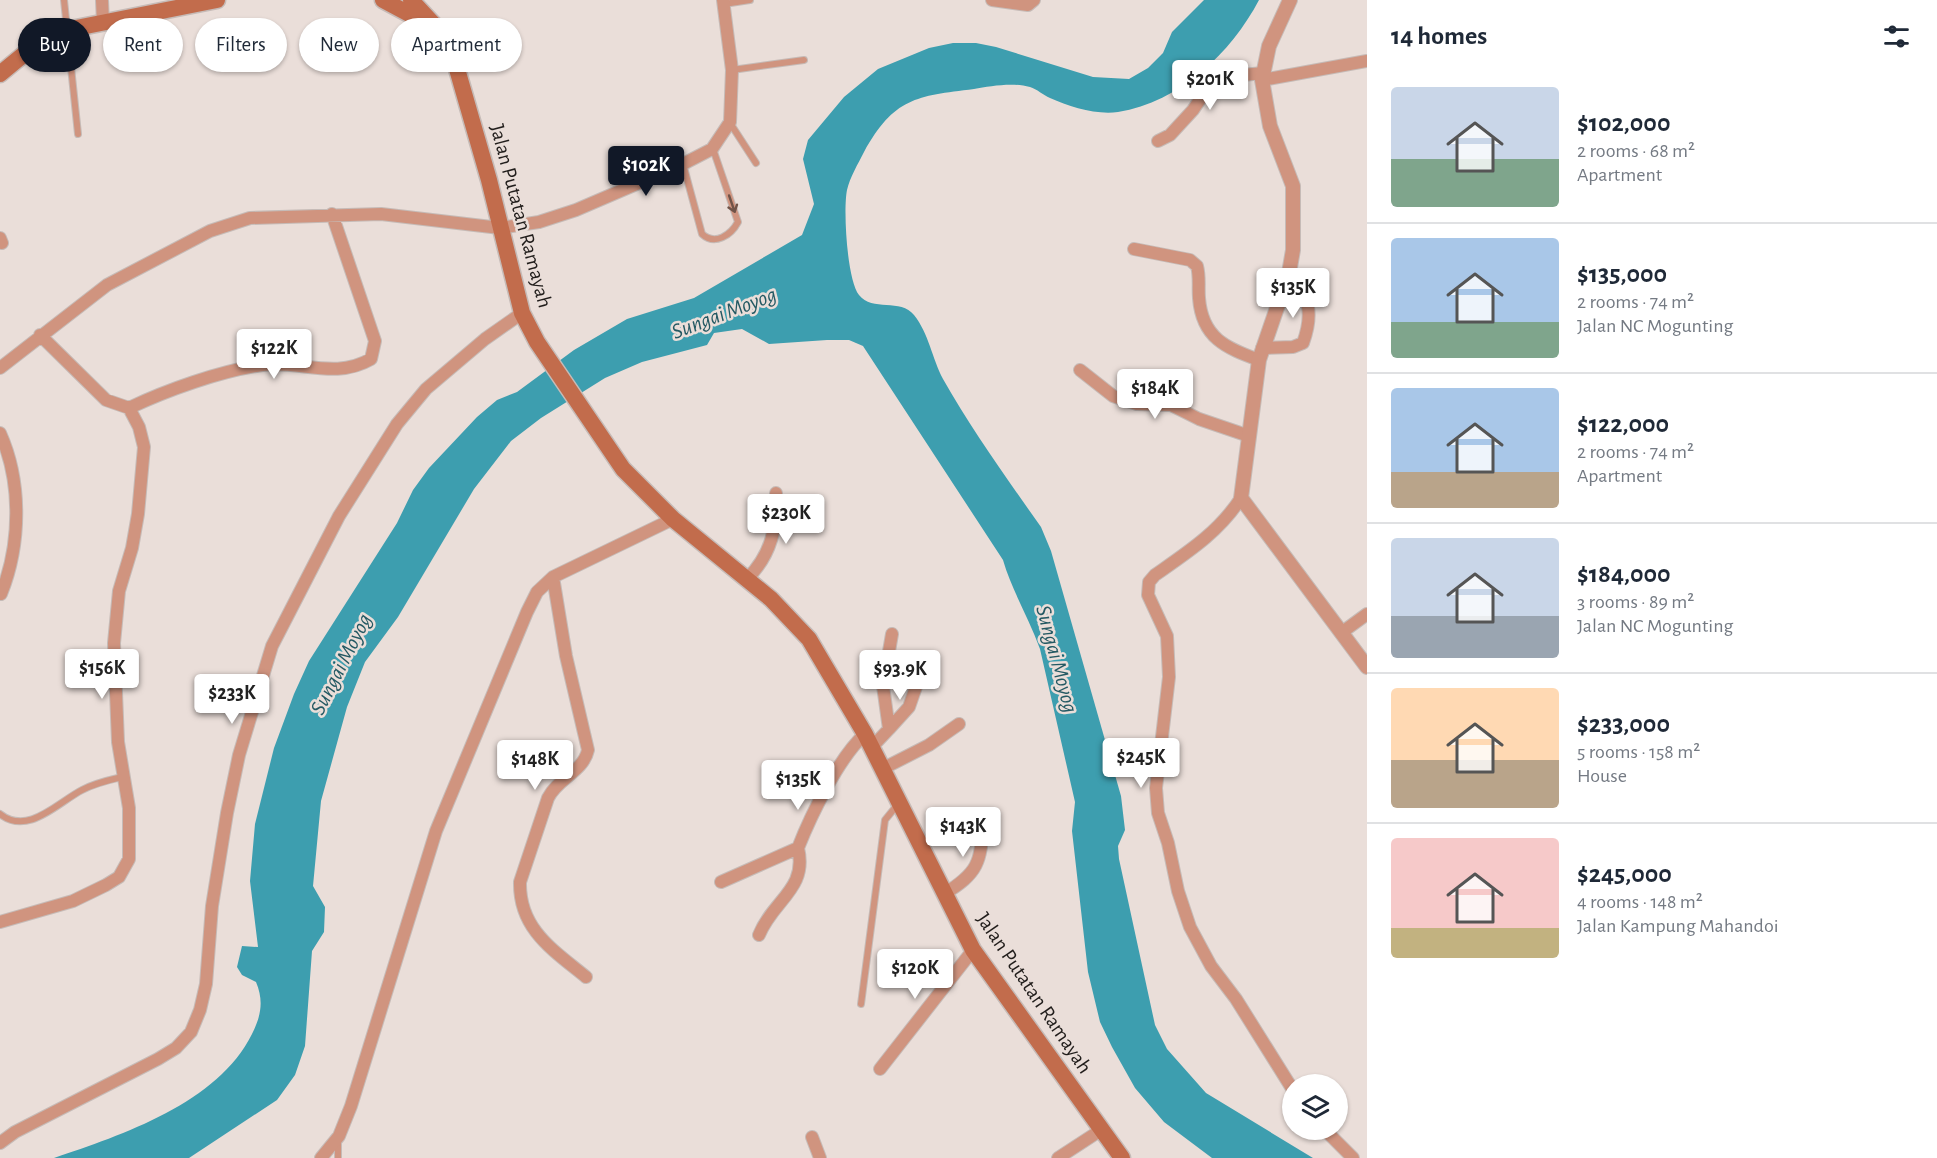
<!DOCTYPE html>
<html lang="en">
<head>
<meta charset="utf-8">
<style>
  :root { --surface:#fff; --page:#f6f6f7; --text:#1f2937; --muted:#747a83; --line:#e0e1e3; --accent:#111827 }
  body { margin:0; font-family:"Alegreya Sans",sans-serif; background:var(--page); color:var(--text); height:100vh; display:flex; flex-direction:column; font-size:22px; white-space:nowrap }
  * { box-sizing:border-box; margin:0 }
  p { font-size:20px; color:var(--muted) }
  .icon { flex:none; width:33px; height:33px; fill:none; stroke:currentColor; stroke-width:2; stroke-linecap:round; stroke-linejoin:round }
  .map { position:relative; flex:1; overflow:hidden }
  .details { display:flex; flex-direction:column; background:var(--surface); width:570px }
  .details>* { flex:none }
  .hud { position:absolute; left:18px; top:18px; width:570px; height:54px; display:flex; gap:12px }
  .tools { position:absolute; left:1282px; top:1074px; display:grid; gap:12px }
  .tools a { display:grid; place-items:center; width:66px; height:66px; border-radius:50%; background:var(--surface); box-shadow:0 2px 4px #0004; font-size:30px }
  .price { position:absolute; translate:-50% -51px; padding:0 14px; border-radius:6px; background:#fff; color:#222; font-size:20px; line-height:39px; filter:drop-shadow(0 2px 3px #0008) }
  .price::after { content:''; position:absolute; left:50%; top:36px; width:18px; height:14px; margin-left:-9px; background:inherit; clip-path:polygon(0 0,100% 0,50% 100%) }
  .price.current { background:var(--accent); color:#fff }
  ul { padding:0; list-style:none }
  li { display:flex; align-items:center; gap:18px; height:150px; padding:0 24px }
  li+li { border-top:2px solid var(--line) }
  li span { display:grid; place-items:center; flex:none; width:168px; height:120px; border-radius:6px; color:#555 }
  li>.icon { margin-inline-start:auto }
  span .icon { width:72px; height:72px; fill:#fffc; stroke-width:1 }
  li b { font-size:26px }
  h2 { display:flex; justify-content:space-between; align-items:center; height:72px; padding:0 24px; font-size:26px }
  .chip { padding:0 21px; border-radius:27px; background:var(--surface); box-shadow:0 2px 4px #0004; font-size:21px; line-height:54px }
  .chip.current { background:var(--accent); color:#fff }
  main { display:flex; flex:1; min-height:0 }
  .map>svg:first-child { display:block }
</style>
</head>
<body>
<main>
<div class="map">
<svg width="1367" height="1158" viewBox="0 0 1367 1158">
  <rect width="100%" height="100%" fill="#eaded9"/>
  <path fill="#3d9eaf" d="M1204,0H1259C1231,53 1180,102 1118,112C1096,115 1070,107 1050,98C1043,95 1037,89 1030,87C1013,82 990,86 974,89C916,96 894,98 864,152C858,164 850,177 847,190C843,210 847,280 859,295C872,312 901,298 914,315C929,334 932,358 943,379C972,430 1007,479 1041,527L1051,551L1121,796L1125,830L1118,846L1119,859L1155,1025L1167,1049L1206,1093L1313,1158H1212L1164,1122L1135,1088L1112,1047L1100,1022L1088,972L1072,831L1075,802L1040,649C1029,618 1012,591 1003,560L863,346L849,340H827L769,344L742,329L714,333L707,345L642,362L605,378L541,418L511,441L474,489L398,617L365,662L347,707L321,801L313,886L325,907L324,932L312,951L305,1046L295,1075L277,1100L189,1158H54C122,1135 218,1103 252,1034C261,1016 264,1001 256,982L242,975L237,967L242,946L258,947L250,881L255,824L274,748L294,694L309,661L397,523L413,490L429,468L477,417L497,400L517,392L574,350L627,319L694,298L802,235L814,204L803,159L808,140L844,97L878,69L929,48L953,43H976L996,47L1093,77L1129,79L1148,68L1163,53L1172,32Z"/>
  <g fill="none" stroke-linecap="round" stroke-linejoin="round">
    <defs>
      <path id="service" d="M64,0L78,134
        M724,4L750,0
        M732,70L804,60
        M730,123L756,163
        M683,164L702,234C715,246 731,235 738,222L713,149
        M0,814C28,836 57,803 82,790C95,783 109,780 122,777
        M861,1004L885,820L898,804
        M338,1158V1140"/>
      <path id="minor" d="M102,0L103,23
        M992,0L1028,5L1034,0
        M1262,80L1367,61
        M1158,141L1170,135L1193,110L1209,86L1233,76L1263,73
        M0,238L2,243
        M1134,249L1190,260L1197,266C1200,277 1198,287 1199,298C1202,338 1226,348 1259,360
        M40,335L106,400L129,408C167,390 220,371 262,365C300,360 335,380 371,359L375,341L332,214
        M1262,348L1293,347L1303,343C1314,313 1309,295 1289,273
        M0,368L107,285L210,231L250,218L381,214L500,228L539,222L576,210L683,164L712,149L730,122L732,70L723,0
        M1080,370L1113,396L1137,404L1171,405L1199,419L1249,436
        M0,433C22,482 21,544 1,594
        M1241,498C1219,532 1188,552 1155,575L1149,582L1148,595L1167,636L1169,677L1156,788L1158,813L1168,843L1178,891L1190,927L1211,966L1236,999L1293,1090
        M553,577L566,656L588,750C583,772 558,778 548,798L520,882C519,929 553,950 586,977
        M747,579C772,554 777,527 776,493
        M1341,633L1367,614
        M889,729L909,707L917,684
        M872,747L889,729L883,686L892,634
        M882,769L929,745L959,724
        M721,882L798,848C811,815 839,757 865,734
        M944,894C978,873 981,863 983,823
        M0,922L73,901L106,885L119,877L129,859V808L118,742L114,643L119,591L132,548L138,514L144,447L139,427L129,408
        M759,935C773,900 808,889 798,848
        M880,1069L973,950
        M1325,1130L1353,1158
        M812,1137L820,1158
        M0,1143L15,1132L158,1059L176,1048L191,1032L200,1010L206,984L212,906L227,813L239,755L272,646L339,516L397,424L426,389L485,339L522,313
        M321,1158L339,1136L351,1106L436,831L527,612L537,592L553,577L673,519
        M1058,1158L1101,1130"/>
      <path id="tertiary" d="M1290,0L1269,46L1262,80L1270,126L1293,186V250L1289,273L1259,360L1241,498L1367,667"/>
      <path id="secondary" d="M383,0L426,23
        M411,0L438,29L455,62L489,180L522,313L537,342L623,469L673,519L771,599L809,639L865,734L973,950L1122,1158
        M0,74L23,55L66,30L217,0"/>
    </defs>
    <use href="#service" stroke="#c6bbb7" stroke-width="8"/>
    <use href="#minor" stroke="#c6bbb7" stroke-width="14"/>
    <use href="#tertiary" stroke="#c6bbb7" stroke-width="16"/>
    <use href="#secondary" stroke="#c6bbb7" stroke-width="19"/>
    <use href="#service" stroke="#d0947f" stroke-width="6"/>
    <use href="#minor" stroke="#d0947f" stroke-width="12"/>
    <use href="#tertiary" stroke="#d0947f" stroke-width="14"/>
    <use href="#secondary" stroke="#c26c4c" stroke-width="16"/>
  </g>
  <defs><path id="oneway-shaft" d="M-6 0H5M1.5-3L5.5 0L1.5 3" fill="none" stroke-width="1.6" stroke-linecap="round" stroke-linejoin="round" transform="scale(1.5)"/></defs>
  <use stroke="#705348" href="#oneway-shaft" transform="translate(732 204) rotate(71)"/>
  <g text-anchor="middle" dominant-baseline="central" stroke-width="5" stroke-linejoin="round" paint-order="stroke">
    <g font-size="21" fill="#211d1b" stroke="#eaded9">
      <text transform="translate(521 216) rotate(75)">Jalan Putatan Ramayah</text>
      <text transform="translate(1034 993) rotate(56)">Jalan Putatan Ramayah</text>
    </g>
    <g font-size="22" font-style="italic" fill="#245963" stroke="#eaded9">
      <text transform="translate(724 313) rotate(-21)">Sungai Moyog</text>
      <text transform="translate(1057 659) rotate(75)">Sungai Moyog</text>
      <text transform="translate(341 664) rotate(-63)">Sungai Moyog</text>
    </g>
  </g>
</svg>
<div class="tools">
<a><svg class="icon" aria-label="layers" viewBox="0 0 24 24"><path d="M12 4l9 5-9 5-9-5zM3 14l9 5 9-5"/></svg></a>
</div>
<b class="price" style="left:1210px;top:111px">$201K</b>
<b class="price current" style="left:646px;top:197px">$102K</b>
<b class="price" style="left:1293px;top:319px">$135K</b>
<b class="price" style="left:274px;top:380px">$122K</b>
<b class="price" style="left:1155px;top:420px">$184K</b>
<b class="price" style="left:786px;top:545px">$230K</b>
<b class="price" style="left:102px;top:700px">$156K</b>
<b class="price" style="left:900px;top:701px">$93.9K</b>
<b class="price" style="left:232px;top:725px">$233K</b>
<b class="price" style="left:1141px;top:789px">$245K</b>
<b class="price" style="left:535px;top:791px">$148K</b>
<b class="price" style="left:798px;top:811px">$135K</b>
<b class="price" style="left:963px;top:858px">$143K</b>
<b class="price" style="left:915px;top:1000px">$120K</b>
<div class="hud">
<a class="chip current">Buy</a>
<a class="chip">Rent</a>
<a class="chip">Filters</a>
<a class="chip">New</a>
<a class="chip">Apartment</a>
</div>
</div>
<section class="details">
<h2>14 homes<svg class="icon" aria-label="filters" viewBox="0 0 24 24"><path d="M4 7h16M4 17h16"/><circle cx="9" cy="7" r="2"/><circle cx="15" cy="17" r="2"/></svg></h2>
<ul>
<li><span style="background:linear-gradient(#c9d6e8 60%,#7fa58c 0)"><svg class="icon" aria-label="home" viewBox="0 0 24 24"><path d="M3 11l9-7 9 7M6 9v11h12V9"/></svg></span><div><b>$102,000</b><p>2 rooms · 68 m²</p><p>Apartment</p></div></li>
<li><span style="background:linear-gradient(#a9c7e8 70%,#7fa58c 0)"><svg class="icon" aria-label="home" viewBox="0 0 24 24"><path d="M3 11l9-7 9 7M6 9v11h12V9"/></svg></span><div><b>$135,000</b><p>2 rooms · 74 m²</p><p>Jalan NC Mogunting</p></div></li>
<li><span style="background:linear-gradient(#a9c7e8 70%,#b9a48a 0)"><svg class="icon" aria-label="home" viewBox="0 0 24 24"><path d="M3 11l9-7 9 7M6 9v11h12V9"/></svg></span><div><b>$122,000</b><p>2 rooms · 74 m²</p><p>Apartment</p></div></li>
<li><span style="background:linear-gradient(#c9d6e8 65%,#9aa5b1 0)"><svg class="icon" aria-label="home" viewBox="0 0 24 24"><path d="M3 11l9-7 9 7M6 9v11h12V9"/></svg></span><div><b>$184,000</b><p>3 rooms · 89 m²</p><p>Jalan NC Mogunting</p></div></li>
<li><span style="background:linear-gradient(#ffd9b3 60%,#b9a48a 0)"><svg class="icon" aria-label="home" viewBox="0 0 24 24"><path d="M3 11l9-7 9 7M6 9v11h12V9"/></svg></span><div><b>$233,000</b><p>5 rooms · 158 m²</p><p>House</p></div></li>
<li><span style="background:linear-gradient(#f6c9c9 75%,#c2b280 0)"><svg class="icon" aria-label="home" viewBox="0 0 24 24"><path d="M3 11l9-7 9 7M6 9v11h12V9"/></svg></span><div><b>$245,000</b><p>4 rooms · 148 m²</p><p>Jalan Kampung Mahandoi</p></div></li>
</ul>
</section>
</main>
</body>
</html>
